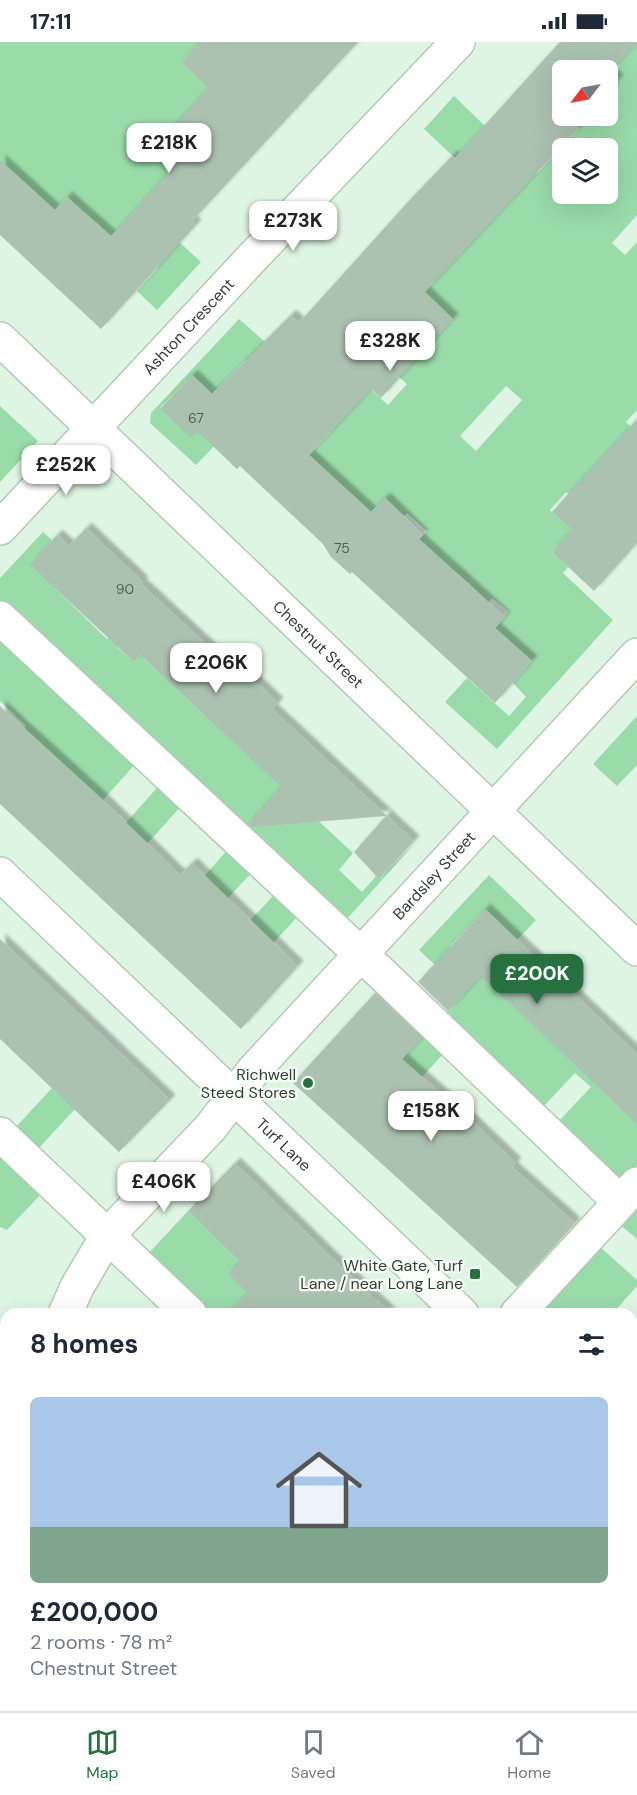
<!DOCTYPE html>
<html lang="en">
<head>
<meta charset="utf-8">
<style>
  :root { --surface:#fff; --page:#f2f2f3; --text:#1f2937; --muted:#747a83; --line:#e0e1e3; --accent:#26713f }
  body { margin:0; font-family:"DM Sans",sans-serif; background:var(--page); color:var(--text); height:100vh; display:flex; flex-direction:column; font-size:22px; white-space:nowrap }
  * { box-sizing:border-box; margin:0 }
  p { font-size:20px; color:var(--muted) }
  .icon { flex:none; width:33px; height:33px; fill:none; stroke:currentColor; stroke-width:2; stroke-linecap:round; stroke-linejoin:round }
  .map { position:relative; flex:1; overflow:hidden }
  .drawer { position:absolute; left:0px; top:1266px; width:638px; height:404px; display:flex; flex-direction:column; background:var(--surface); border-radius:18px 18px 0 0; box-shadow:0 6px 24px #0002 }
  .drawer>* { flex:none }
  .needle { width:39px; rotate:238deg }
  .fabs { position:absolute; left:552px; top:18px; display:grid; gap:12px }
  .fabs a { display:grid; place-items:center; width:66px; height:66px; border-radius:9px; background:var(--surface); box-shadow:0 6px 24px #0002; font-size:30px }
  .price { position:absolute; translate:-50% -51px; padding:0 14px; border-radius:12px; background:#fff; color:#222; font-size:20px; line-height:39px; filter:drop-shadow(0 2px 3px #0008) }
  .price::after { content:''; position:absolute; left:50%; top:36px; width:18px; height:14px; margin-left:-9px; background:inherit; clip-path:polygon(0 0,100% 0,50% 100%) }
  .price.active { background:var(--accent); color:#fff }
  ul { padding:0; list-style:none }
  li { display:grid; align-content:center; gap:12px; height:318px; padding:0 30px }
  li+li { border-top:2px solid var(--line) }
  li span { display:grid; place-items:center; height:186px; border-radius:9px; color:#555 }
  li>.icon { margin-inline-start:auto }
  span .icon { width:108px; height:108px; fill:#fffc; stroke-width:1 }
  li b { font-size:26px }
  h2 { display:flex; justify-content:space-between; align-items:center; height:72px; padding:0 30px; font-size:26px }
  .status { display:flex; justify-content:space-between; align-items:center; height:42px; padding:0 30px; background:var(--surface); direction:ltr }
  .status svg { height:16px; fill:currentColor }
  .dock { display:flex; justify-content:space-around; align-items:center; height:84px; border-top:2px solid var(--line); background:var(--surface); font-size:16px; color:var(--muted) }
  .dock a { display:grid; justify-items:center; gap:3px }
  .dock .active { color:var(--accent) }
  .map>svg:first-child { display:block }
</style>
</head>
<body>
<div class="status"><b>17:11</b><svg viewBox="0 0 49 12"><path d="M0 12V9h3v3zM5 12V6h3v6zM10 12V3h3v9zM15 12V0h3v12zM26 1h20v11H26zM47 4h2v5h-2z"/></svg></div>
<div class="map">
<svg width="637" height="1669" viewBox="0 0 637 1669">
  <defs>
    <filter id="shadow"><feDropShadow dx="5.5" dy="-5.5" stdDeviation="1.5" flood-color="#0004"/></filter>
  </defs>
  <rect width="100%" height="100%" fill="#dff5e3"/>
  <path fill="#9adbaa" fill-rule="evenodd" d="M0,0H254L244,50L196,4L181,20L224,61L182,76L171,87L190,106L166,132L168,134L153,176L201,220L157,268L137,249L158,226L138,208L124,206L104,188L88,204L67,155L55,168L0,176Z
    M637,0V173L612,201L625,213L637,200V368L626,380L637,390L569,452L566,450L550,468L572,488L552,510L568,525L563,531L613,578L497,707L445,660L467,636L509,674L526,655L513,641L532,619L495,586L509,570L492,556L479,571L482,554L457,531L447,541L410,507L427,489L407,471L404,474L385,456L371,470L309,413L331,390C304,364 271,344 244,319L212,352L192,333L160,366L191,395L199,387L216,402L196,423L150,381L151,371L239,277L265,300L315,296L388,363L407,342L381,318L411,269L438,293L453,277L424,251L523,119L537,132L579,87L565,74L579,82L587,74H608V51L618,39L609,30ZM562,106H608V152H562ZM506,344L522,358L476,409L460,394Z
    M454,54L485,84L455,116L424,87Z
    M0,364L38,399L0,440Z
    M43,490L52,498L31,523L107,597L115,590L123,598L117,605L134,620L159,592L144,617L353,811L339,828L362,850L376,834L379,837L416,800L346,878L0,561V536Z
    M0,590L138,719L102,759L24,686L26,684L0,659Z
    M637,674V723L617,744L593,722Z
    M161,741L183,762L147,802L125,782Z
    M229,806L253,829L217,868L194,846Z
    M489,833L536,878L517,898L485,867L450,904L637,1081V1130L624,1144L557,1081L591,1045L575,1031L542,1066L446,971L465,951L419,908Z
    M277,850L300,872L263,912L239,890Z
    M420,987L445,1010L410,1048L385,1025Z
    M52,1046L75,1067L38,1107L15,1086Z
    M0,1109L43,1150L7,1188L0,1185Z
    M637,1161V1197L619,1182Z
    M188,1169L240,1220L248,1251L228,1272H209L147,1213Z
    M599,1204L637,1238V1244L612,1272H540Z
    M6,1610V1664H358L355,1669H0V1615Z"/>
  <path fill="#acc2b1" filter="url(#shadow)" d="M200,0H358L192,179L196,183L101,287L0,193V118L55,168L67,155L111,194L190,106L171,87L208,46L181,20Z
    M560,0H637L609,30L618,38L608,51V28H562V74H587L577,84L579,86L425,250L453,277L381,356L371,347L309,413L371,470L385,456L423,493L419,497L505,575L495,586L532,619L495,661L352,530L350,532L331,515L323,502L240,424L237,427L197,389L191,396L160,367L192,333L212,352L291,273L299,281L408,160L452,114L455,116Z
    M637,377V501L594,549L552,510L572,488L552,470Z
    M86,486L143,540L141,542L234,628L238,623L278,661L272,667L414,799L379,837L354,810L386,774L252,785L248,782L281,745L140,613L134,620L30,523L57,493L69,504Z
    M0,664L103,758L180,833L192,821L298,924L241,987L0,762Z
    M485,867L637,1012V1082L481,934L448,969L418,940Z
    M0,897L170,1058L119,1110L0,997Z
    M375,951L422,996L402,1017L472,1079L516,1121L512,1125L575,1181L517,1245L293,1041Z
    M235,1121L332,1216L391,1272H228L248,1251L228,1232L240,1220L188,1169Z"/>
  <g fill="none" stroke-linecap="round" stroke-linejoin="round">
    <defs>
      <g id="minor">
        <path id="s1" d="M0,297L637,907"/>
        <path id="s2" d="M0,486L252,216L458,0"/>
        <path d="M0,576L381,931L620,1160"/>
        <path id="s3" d="M0,832L462,1272"/>
        <path d="M0,1092L190,1272"/>
        <path id="s4" d="M65,1272L77,1245L107,1194L211,1085L253,1029L637,613"/>
        <path d="M517,1272L637,1142"/>
        <path d="M0,1416L6,1402"/>
        <path d="M632,1433L637,1438"/>
        <path d="M632,1508L637,1499"/>
        <path d="M537,1669L541,1664"/>
      </g>
    </defs>
    <use href="#minor" stroke="#b4c9b8" stroke-width="36"/>
    <use href="#minor" stroke="#fff" stroke-width="33"/>
  </g>
  <g fill="#26713f" stroke="#f5fef7" stroke-width="2">
    <circle cx="308" cy="1041" r="6"/>
    <rect x="469" y="1226" width="12" height="12" rx="3"/>
  </g>
  <g text-anchor="middle" dominant-baseline="central" stroke-width="4.5" stroke-linejoin="round" paint-order="stroke">
    <g font-size="14" fill="#525e55">
      <text x="196" y="376">67</text>
      <text x="342" y="506">75</text>
      <text x="125" y="547">90</text>
    </g>
    <g font-size="16" fill="#343d36" stroke="#f5fef7">
      <text stroke="none"><textPath href="#s2" startOffset="276">Ashton Crescent</textPath></text>
      <text stroke="none"><textPath href="#s1" startOffset="441">Chestnut Street</textPath></text>
      <text stroke="none"><textPath href="#s4" startOffset="576">Bardsley Street</textPath></text>
      <text stroke="none"><textPath href="#s3" startOffset="392">Turf Lane</textPath></text>
    </g>
    <g font-size="16" fill="#343d36" stroke="#f5fef7" text-anchor="end">
      <text x="296" y="1032">Richwell<tspan x="296" dy="18">Steed Stores</tspan></text>
      <text x="463" y="1223">White Gate, Turf<tspan x="463" dy="18">Lane / near Long Lane</tspan></text>
    </g>
  </g>
</svg>
<div class="fabs">
<a><svg class="needle" viewBox="-14 -14 28 28"><path d="M0-13l5 13h-10z" fill="#e53935"/><path d="M0 13l5-13h-10z" fill="#747a83"/></svg></a>
<a><svg class="icon" aria-label="layers" viewBox="0 0 24 24"><path d="M12 4l9 5-9 5-9-5zM3 14l9 5 9-5"/></svg></a>
</div>
<b class="price" style="left:169px;top:132px">£218K</b>
<b class="price" style="left:293px;top:210px">£273K</b>
<b class="price" style="left:390px;top:330px">£328K</b>
<b class="price" style="left:66px;top:454px">£252K</b>
<b class="price" style="left:216px;top:652px">£206K</b>
<b class="price active" style="left:537px;top:963px">£200K</b>
<b class="price" style="left:431px;top:1100px">£158K</b>
<b class="price" style="left:164px;top:1171px">£406K</b>
<section class="drawer">
<h2>8 homes<svg class="icon" aria-label="filters" viewBox="0 0 24 24"><path d="M4 7h16M4 17h16"/><circle cx="9" cy="7" r="2"/><circle cx="15" cy="17" r="2"/></svg></h2>
<ul>
<li><span style="background:linear-gradient(#a9c7e8 70%,#7fa58c 0)"><svg class="icon" aria-label="home" viewBox="0 0 24 24"><path d="M3 11l9-7 9 7M6 9v11h12V9"/></svg></span><div><b>£200,000</b><p>2 rooms · 78 m²</p><p>Chestnut Street</p></div></li>
</ul>
</section>
</div>
<nav class="dock">
<a class="active"><svg class="icon" aria-label="map" viewBox="0 0 24 24"><path d="M3 6l6-2 6 2 6-2v14l-6 2-6-2-6 2zM9 4v14M15 6v14"/></svg>Map</a>
<a><svg class="icon" aria-label="saved" viewBox="0 0 24 24"><path d="M7 4h10v16l-5-4-5 4z"/></svg>Saved</a>
<a><svg class="icon" aria-label="home" viewBox="0 0 24 24"><path d="M3 11l9-7 9 7M6 9v11h12V9"/></svg>Home</a>
</nav>
</body>
</html>
